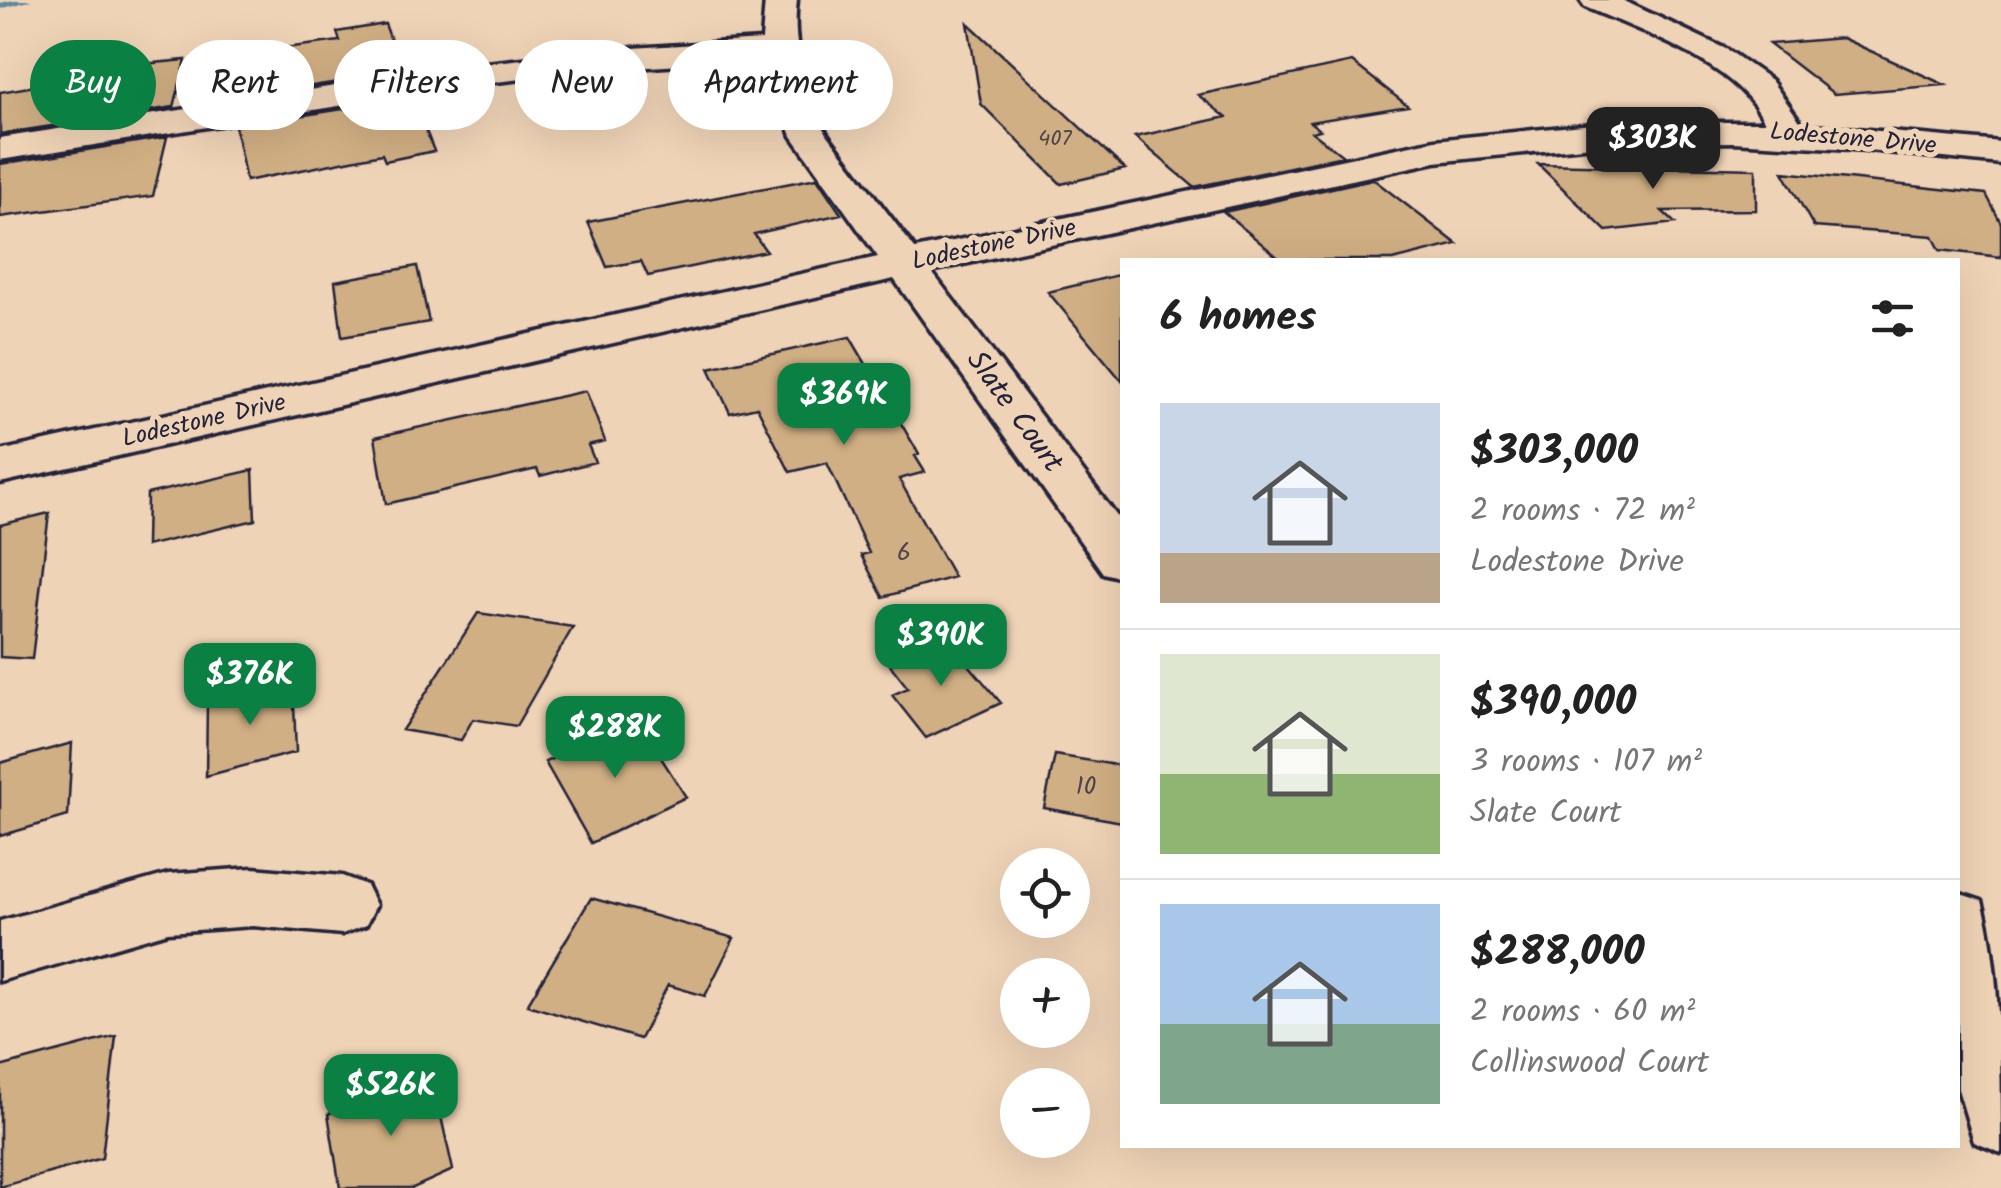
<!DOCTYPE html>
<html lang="en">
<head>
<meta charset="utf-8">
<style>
  :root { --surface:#fff; --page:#f2f2f2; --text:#222; --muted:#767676; --line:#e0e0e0; --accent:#0b8043 }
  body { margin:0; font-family:Kalam,sans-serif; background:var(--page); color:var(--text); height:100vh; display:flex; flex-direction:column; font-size:38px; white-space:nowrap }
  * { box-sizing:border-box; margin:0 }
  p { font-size:32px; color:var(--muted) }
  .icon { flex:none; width:55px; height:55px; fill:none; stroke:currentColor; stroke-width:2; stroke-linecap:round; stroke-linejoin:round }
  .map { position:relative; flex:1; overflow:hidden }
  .panel { position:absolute; left:1120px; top:258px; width:840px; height:890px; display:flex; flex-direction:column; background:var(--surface); border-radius:0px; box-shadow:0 10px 40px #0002 }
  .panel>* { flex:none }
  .guide { position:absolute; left:30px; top:40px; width:940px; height:90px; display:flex; gap:20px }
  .buttons { position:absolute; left:1000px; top:848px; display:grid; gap:20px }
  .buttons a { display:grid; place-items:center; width:90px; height:90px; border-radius:50%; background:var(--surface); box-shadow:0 10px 40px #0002; font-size:50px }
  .price { position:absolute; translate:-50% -85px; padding:0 22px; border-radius:20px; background:var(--accent); color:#fff; font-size:32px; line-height:65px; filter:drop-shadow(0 2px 5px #0008) }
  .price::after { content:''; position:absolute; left:50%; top:60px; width:30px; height:22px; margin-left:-15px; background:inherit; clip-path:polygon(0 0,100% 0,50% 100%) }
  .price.on { background:#222; color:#fff }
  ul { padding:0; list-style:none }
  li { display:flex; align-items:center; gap:30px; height:250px; padding:0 40px }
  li+li { border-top:2px solid var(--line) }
  li span { display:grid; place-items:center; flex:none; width:280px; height:200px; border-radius:0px; color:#555 }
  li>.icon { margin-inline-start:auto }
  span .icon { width:120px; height:120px; fill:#fffc; stroke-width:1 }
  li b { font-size:42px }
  h2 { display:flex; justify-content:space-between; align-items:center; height:120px; padding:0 40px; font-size:42px }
  .tag { padding:0 35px; border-radius:45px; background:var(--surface); box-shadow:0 10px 40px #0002; font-size:35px; line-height:90px }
  .tag.on { background:var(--accent); color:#fff }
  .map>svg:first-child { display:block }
</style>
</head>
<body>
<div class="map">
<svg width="2001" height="1188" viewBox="0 0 2001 1188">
  <rect width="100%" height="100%" fill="#efd3b6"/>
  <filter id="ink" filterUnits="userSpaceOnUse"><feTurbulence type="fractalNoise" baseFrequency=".01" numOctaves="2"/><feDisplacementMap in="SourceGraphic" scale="20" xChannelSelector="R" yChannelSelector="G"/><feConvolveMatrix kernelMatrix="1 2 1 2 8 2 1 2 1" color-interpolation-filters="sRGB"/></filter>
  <g filter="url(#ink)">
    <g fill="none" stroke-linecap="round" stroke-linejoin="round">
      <path fill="#5d89a1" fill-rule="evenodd" d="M14,0H32L0,9V3Z"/>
    </g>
    <path fill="#d1af84" stroke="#22223b" stroke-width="2.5" d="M968,23L1125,169L1061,184L981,104Z
      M385,24L403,72L229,99L221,56L340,41L337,32Z
      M1842,38L1945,85L1834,94L1769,44Z
      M186,60L174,107L0,134V92L99,75L101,68Z
      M1352,62L1408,106L1310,122L1320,130L1312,132L1343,156L1194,187L1135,137L1226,117L1198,95Z
      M413,98L434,151L385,161L382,154L246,181L235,126Z
      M167,137L153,196L0,217V164Z
      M1538,164L1756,169V210L1662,211L1675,223L1606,231Z
      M1783,172L1986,194L2001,223V257L1940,250L1933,236L1814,227Z
      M817,178L841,214L754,234L766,251L648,276L641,261L607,267L588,222Z
      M1373,179L1457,244L1393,260H1281L1224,212Z
      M417,266L429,322L342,337L335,281Z
      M1122,274V381L1048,292Z
      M850,337L919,454L915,456L925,472L899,479L954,577L883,597L861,555L869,553L827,463L790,472L757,407L730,413L709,368Z
      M586,391L605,441L588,445L595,462L540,476L537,469L386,504L375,437Z
      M253,470L255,520L146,546L147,494Z
      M49,513L32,659L0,657V525Z
      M478,613L573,627L516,726L473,719L461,740L402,730Z
      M948,640L1001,703L926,738L892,695L908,688L890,665Z
      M293,681L296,752L206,776L207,703Z
      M637,720L686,797L591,843L545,762Z
      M72,743L68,816L0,836V763Z
      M1055,755L1122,766V822L1044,808Z
      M591,898L734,938L705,996L668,985L640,1039L527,1005Z
      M116,1036L102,1158L0,1187V1067Z
      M431,1072L453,1170L413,1188H340L328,1114Z"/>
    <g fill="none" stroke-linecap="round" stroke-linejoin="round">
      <defs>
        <path id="minor" d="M765,0H797C791,50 806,89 827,134L915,249L1435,140L1613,122H1765C1738,64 1641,31 1585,7L1580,0H1622L1728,50L1771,80L1802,124L2001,142V164L1868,150L1733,142L1613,144L1435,162L931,271L1122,523V578L1103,573L894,279L0,483V451L878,257L792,136L764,60L616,69L477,84L0,160V138L477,64L616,49L762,40Z
          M253,868L342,876L366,885L376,905L366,925L342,934L253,926L168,932L0,981V921L168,874Z
          M1958,893L1982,901C2001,968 2001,1077 2001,1153L1974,1142L1958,1089Z"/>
      </defs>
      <use href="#minor" stroke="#22223b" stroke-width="7"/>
      <use href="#minor" fill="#efd3b6" fill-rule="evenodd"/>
    </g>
  </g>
  <g text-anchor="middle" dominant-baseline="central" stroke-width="10" stroke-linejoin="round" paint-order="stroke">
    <g font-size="22" fill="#4e454d">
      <text x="1055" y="139">407</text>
    </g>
    <g font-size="25" fill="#22223b" stroke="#efd3b6">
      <text transform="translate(1853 139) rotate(5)">Lodestone Drive</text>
      <text transform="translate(994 245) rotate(-12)">Lodestone Drive</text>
      <text transform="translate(204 421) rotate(-13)">Lodestone Drive</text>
    </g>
    <g font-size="25" fill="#4e454d">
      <text x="904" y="553">6</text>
      <text x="1086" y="787">10</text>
    </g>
    <g font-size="30" fill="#22223b" stroke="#efd3b6">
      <text transform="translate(1014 412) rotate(54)">Slate Court</text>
    </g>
  </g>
</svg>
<div class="buttons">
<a><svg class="icon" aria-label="locate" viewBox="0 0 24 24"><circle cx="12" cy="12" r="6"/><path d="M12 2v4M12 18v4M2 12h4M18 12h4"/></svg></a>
<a>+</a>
<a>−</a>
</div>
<b class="price on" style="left:1653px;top:192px">$303K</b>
<b class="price" style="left:844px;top:448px">$369K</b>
<b class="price" style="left:941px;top:689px">$390K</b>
<b class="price" style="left:250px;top:728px">$376K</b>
<b class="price" style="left:615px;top:781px">$288K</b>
<b class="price" style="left:391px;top:1139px">$526K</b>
<div class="guide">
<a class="tag on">Buy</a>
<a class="tag">Rent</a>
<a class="tag">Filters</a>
<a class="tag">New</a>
<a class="tag">Apartment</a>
</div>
<section class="panel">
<h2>6 homes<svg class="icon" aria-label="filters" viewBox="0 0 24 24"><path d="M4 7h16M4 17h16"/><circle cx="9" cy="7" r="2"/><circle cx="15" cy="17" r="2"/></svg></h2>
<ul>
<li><span style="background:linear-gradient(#c9d6e8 75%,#b9a48a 0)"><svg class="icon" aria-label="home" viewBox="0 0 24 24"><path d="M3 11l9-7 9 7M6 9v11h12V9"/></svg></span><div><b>$303,000</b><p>2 rooms · 72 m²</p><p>Lodestone Drive</p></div></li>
<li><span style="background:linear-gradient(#dfe7d0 60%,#8fb573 0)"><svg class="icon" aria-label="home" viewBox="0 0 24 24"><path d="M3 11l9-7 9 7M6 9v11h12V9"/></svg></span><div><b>$390,000</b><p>3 rooms · 107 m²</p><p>Slate Court</p></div></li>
<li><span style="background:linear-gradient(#a9c7e8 60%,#7fa58c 0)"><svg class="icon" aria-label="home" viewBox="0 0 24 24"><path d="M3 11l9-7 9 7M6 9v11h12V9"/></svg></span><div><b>$288,000</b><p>2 rooms · 60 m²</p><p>Collinswood Court</p></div></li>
</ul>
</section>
</div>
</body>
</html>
